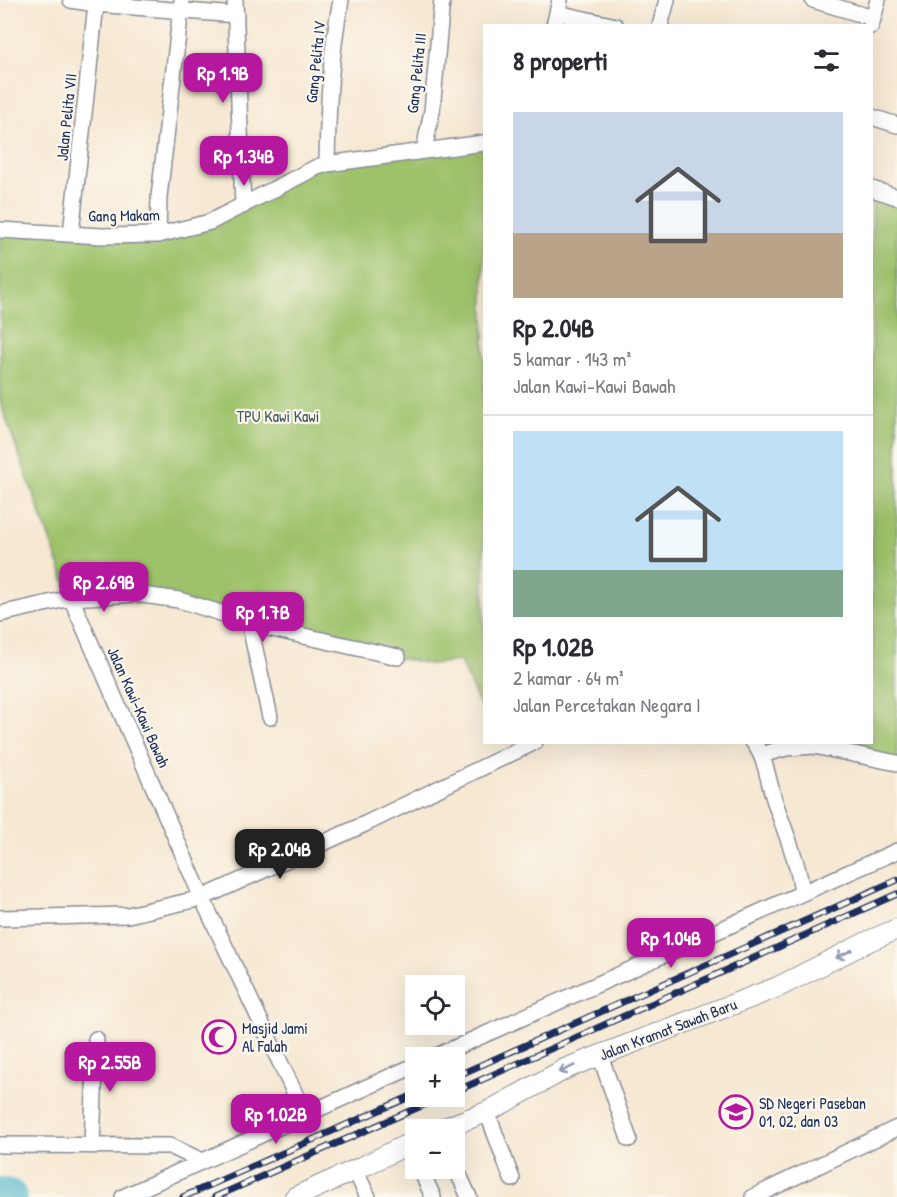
<!DOCTYPE html>
<html lang="id">
<head>
<meta charset="utf-8">
<style>
  :root { --surface:#fff; --page:#f7f7f7; --text:#2b2b33; --muted:#7c7c81; --line:#e1e1e2; --accent:#b5179e }
  body { margin:0; font-family:"Patrick Hand",sans-serif; background:var(--page); color:var(--text); height:100vh; display:flex; flex-direction:column; font-size:22px; white-space:nowrap }
  * { box-sizing:border-box; margin:0 }
  p { font-size:20px; color:var(--muted) }
  .icon { flex:none; width:33px; height:33px; fill:none; stroke:currentColor; stroke-width:2; stroke-linecap:round; stroke-linejoin:round }
  .map { position:relative; flex:1; overflow:hidden }
  .sheet { position:absolute; left:483px; top:24px; width:390px; height:720px; display:flex; flex-direction:column; background:var(--surface); border-radius:0px; box-shadow:0 6px 24px #0002 }
  .sheet>* { flex:none }
  .buttons { position:absolute; left:405px; top:975px; display:grid; gap:12px }
  .buttons a { display:grid; place-items:center; width:60px; height:60px; border-radius:0px; background:var(--surface); box-shadow:0 6px 24px #0002; font-size:30px }
  .price { position:absolute; translate:-50% -51px; padding:0 14px; border-radius:12px; background:var(--accent); color:#fff; font-size:20px; line-height:39px; filter:drop-shadow(0 2px 3px #0008) }
  .price::after { content:''; position:absolute; left:50%; top:36px; width:18px; height:14px; margin-left:-9px; background:inherit; clip-path:polygon(0 0,100% 0,50% 100%) }
  .price.selected { background:#222; color:#fff }
  ul { padding:0; list-style:none }
  li { display:grid; align-content:center; gap:12px; height:318px; padding:0 30px }
  li+li { border-top:2px solid var(--line) }
  li span { display:grid; place-items:center; height:186px; border-radius:0px; color:#555 }
  li>.icon { margin-inline-start:auto }
  span .icon { width:108px; height:108px; fill:#fffc; stroke-width:1 }
  li b { font-size:26px }
  h2 { display:flex; justify-content:space-between; align-items:center; height:72px; padding:0 30px; font-size:26px }
  .map>svg:first-child { display:block }
</style>
</head>
<body>
<div class="map">
<svg width="897" height="1197" viewBox="0 0 897 1197">
  <rect width="100%" height="100%" fill="#fbf7ec"/>
  <filter id="ink" filterUnits="userSpaceOnUse"><feTurbulence type="fractalNoise" baseFrequency=".0167" numOctaves="2"/><feDisplacementMap in="SourceGraphic" scale="12" xChannelSelector="R" yChannelSelector="G"/><feConvolveMatrix kernelMatrix="1 2 1 2 8 2 1 2 1" color-interpolation-filters="sRGB"/></filter>
  <filter id="wash" filterUnits="userSpaceOnUse"><feTurbulence type="fractalNoise" baseFrequency=".008" numOctaves="4" result="noise"/><feDisplacementMap in="SourceGraphic" scale="24" xChannelSelector="R" yChannelSelector="G"/><feGaussianBlur stdDeviation="1.35" result="paint"/><feColorMatrix in="noise" values="0 0 0 0 0 0 0 0 0 0 0 0 0 0 0 0 0 1.4 0 .05"/><feComposite in="paint" operator="in"/></filter>
  <g filter="url(#wash)">
    <rect width="100%" height="100%" fill="#f6e8d2"/>
    <path fill="#9ec26b" stroke="#5c7864" stroke-width="1.5" d="M484,144V714L460,661L430,664L387,656L179,600L71,598L0,402V231L124,235L210,222L317,167Z
      M872,189L897,197V763L814,746L761,755L754,743L872,742Z"/>
    <g fill="none" stroke-linecap="round" stroke-linejoin="round">
      <path stroke="#4cb6ca" stroke-width="36" d="M0,1195L9,1197"/>
    </g>
  </g>
  <g filter="url(#ink)">
    <g fill="none" stroke-linecap="round" stroke-linejoin="round">
      <defs>
        <path id="minor" d="M71,0L96,4L236,15
          M235,0L243,206
          M813,0L873,18
          M557,13L616,26
          M554,26L560,0
          M660,26L667,0
          M871,26L878,0
          M872,117L897,125
          M424,150L432,111L442,0
          M327,164C328,109 330,55 341,0
          M872,189L897,197
          M0,230L102,236L158,235L210,222L317,167L327,164L484,143
          M71,233L96,4
          M158,235L159,197L182,0
          M71,598L202,898L297,1098L307,1113
          M0,614L71,598L135,594L179,600L268,628L398,657
          M249,622L270,717
          M753,742C766,757 768,781 774,799C784,830 798,860 802,892
          M761,755L786,748L814,746L897,763
          M0,918L128,915L202,898L365,824L535,742
          M600,1055L629,1139
          M432,1058L897,851
          M487,1112L512,1179
          M0,1145L170,1146L202,1161
          M92,1146L96,1039
          M454,1164L469,1197
          M420,1168L433,1197
          M355,1170L368,1197
          M123,1197L416,1065
          M753,1197L897,1128"/>
        <path id="tertiary" d="M439,1130L487,1112L567,1068L778,987L869,941L897,929
          M295,1197L366,1165L416,1140"/>
      </defs>
      <use href="#minor" stroke="#888c98" stroke-width="18"/>
      <use href="#tertiary" stroke="#888c98" stroke-width="22"/>
      <use href="#minor" stroke="#fff" stroke-width="15"/>
      <use href="#tertiary" stroke="#fff" stroke-width="20"/>
      <defs>
        <path id="rail" d="M454,1077L897,880
          M454,1092L897,894
          M183,1197L416,1094
          M215,1197L444,1096"/>
      </defs>
      <use href="#rail" stroke="#1b2f5e" stroke-width="7"/>
      <use href="#rail" stroke="#fbf7ec" stroke-width="4.5" stroke-dasharray="14" stroke-linecap="butt"/>
    </g>
    <defs><path id="oneway-shaft" d="M-6 0H5M1.5-3L5.5 0L1.5 3" fill="none" stroke-width="1.6" stroke-linecap="round" stroke-linejoin="round" transform="scale(1.5)"/></defs>
    <g stroke="#8d97ae">
      <use href="#oneway-shaft" transform="translate(844 954) rotate(153)"/>
      <use href="#oneway-shaft" transform="translate(567 1069) rotate(155)"/>
    </g>
  </g>
  <defs>
    <symbol id="mosque-ring" viewBox="-11 -11 22 22"><circle r="9.5" fill="#fbf7ec" stroke="#b5179e" stroke-width="1.5"/><path d="M3.5-4.9A6 6 0 1 0 3.5 4.9A5 5 0 1 1 3.5-4.9Z" fill="#b5179e"/></symbol>
    <symbol id="school-ring" viewBox="-11 -11 22 22"><circle r="9.5" fill="#fbf7ec" stroke="#b5179e" stroke-width="1.5"/><path d="M0-5L7-2L0 1L-7-2ZM-4 1L0 2.5L4 1V4Q0 6-4 4Z" fill="#b5179e"/></symbol>
  </defs>
  <g fill-rule="evenodd">
    <use href="#mosque-ring" x="200" y="1018" width="38" height="38"/>
    <use href="#school-ring" x="717" y="1093" width="38" height="38"/>
  </g>
  <g text-anchor="middle" dominant-baseline="central" stroke-width="4.5" stroke-linejoin="round" paint-order="stroke">
    <g font-size="16" fill="#1b2f5e" stroke="#fbf7ec">
      <text transform="translate(315 62) rotate(-84)">Gang Pelita IV</text>
      <text transform="translate(416 73) rotate(-84)">Gang Pelita III</text>
      <text transform="translate(66 117) rotate(-84)">Jalan Pelita VII</text>
      <text transform="translate(124 215) rotate(-1)">Gang Makam</text>
      <text transform="translate(139 707) rotate(66)">Jalan Kawi-Kawi Bawah</text>
      <text transform="translate(668 1029) rotate(-21)">Jalan Kramat Sawah Baru</text>
    </g>
    <g font-size="16" fill="#425b62" stroke="#fbf7ec">
      <text x="278" y="416">TPU Kawi Kawi</text>
    </g>
    <g font-size="16" fill="#1b2f5e" stroke="#fbf7ec" text-anchor="start">
      <text x="242" y="1028">Masjid Jami<tspan x="242" dy="18">Al Falah</tspan></text>
      <text x="759" y="1103">SD Negeri Paseban<tspan x="759" dy="18">01, 02, dan 03</tspan></text>
    </g>
  </g>
</svg>
<div class="buttons">
<a><svg class="icon" aria-label="locate" viewBox="0 0 24 24"><circle cx="12" cy="12" r="6"/><path d="M12 2v4M12 18v4M2 12h4M18 12h4"/></svg></a>
<a>+</a>
<a>−</a>
</div>
<b class="price" style="left:223px;top:104px">Rp 1.9B</b>
<b class="price" style="left:244px;top:187px">Rp 1.34B</b>
<b class="price" style="left:104px;top:613px">Rp 2.69B</b>
<b class="price" style="left:263px;top:643px">Rp 1.7B</b>
<b class="price selected" style="left:280px;top:880px">Rp 2.04B</b>
<b class="price" style="left:671px;top:969px">Rp 1.04B</b>
<b class="price" style="left:110px;top:1093px">Rp 2.55B</b>
<b class="price" style="left:276px;top:1145px">Rp 1.02B</b>
<section class="sheet">
<h2>8 properti<svg class="icon" aria-label="filters" viewBox="0 0 24 24"><path d="M4 7h16M4 17h16"/><circle cx="9" cy="7" r="2"/><circle cx="15" cy="17" r="2"/></svg></h2>
<ul>
<li><span style="background:linear-gradient(#c9d6e8 65%,#b9a48a 0)"><svg class="icon" aria-label="home" viewBox="0 0 24 24"><path d="M3 11l9-7 9 7M6 9v11h12V9"/></svg></span><div><b>Rp 2.04B</b><p>5 kamar · 143 m²</p><p>Jalan Kawi-Kawi Bawah</p></div></li>
<li><span style="background:linear-gradient(#bfe0f5 75%,#7fa58c 0)"><svg class="icon" aria-label="home" viewBox="0 0 24 24"><path d="M3 11l9-7 9 7M6 9v11h12V9"/></svg></span><div><b>Rp 1.02B</b><p>2 kamar · 64 m²</p><p>Jalan Percetakan Negara I</p></div></li>
</ul>
</section>
</div>
</body>
</html>
